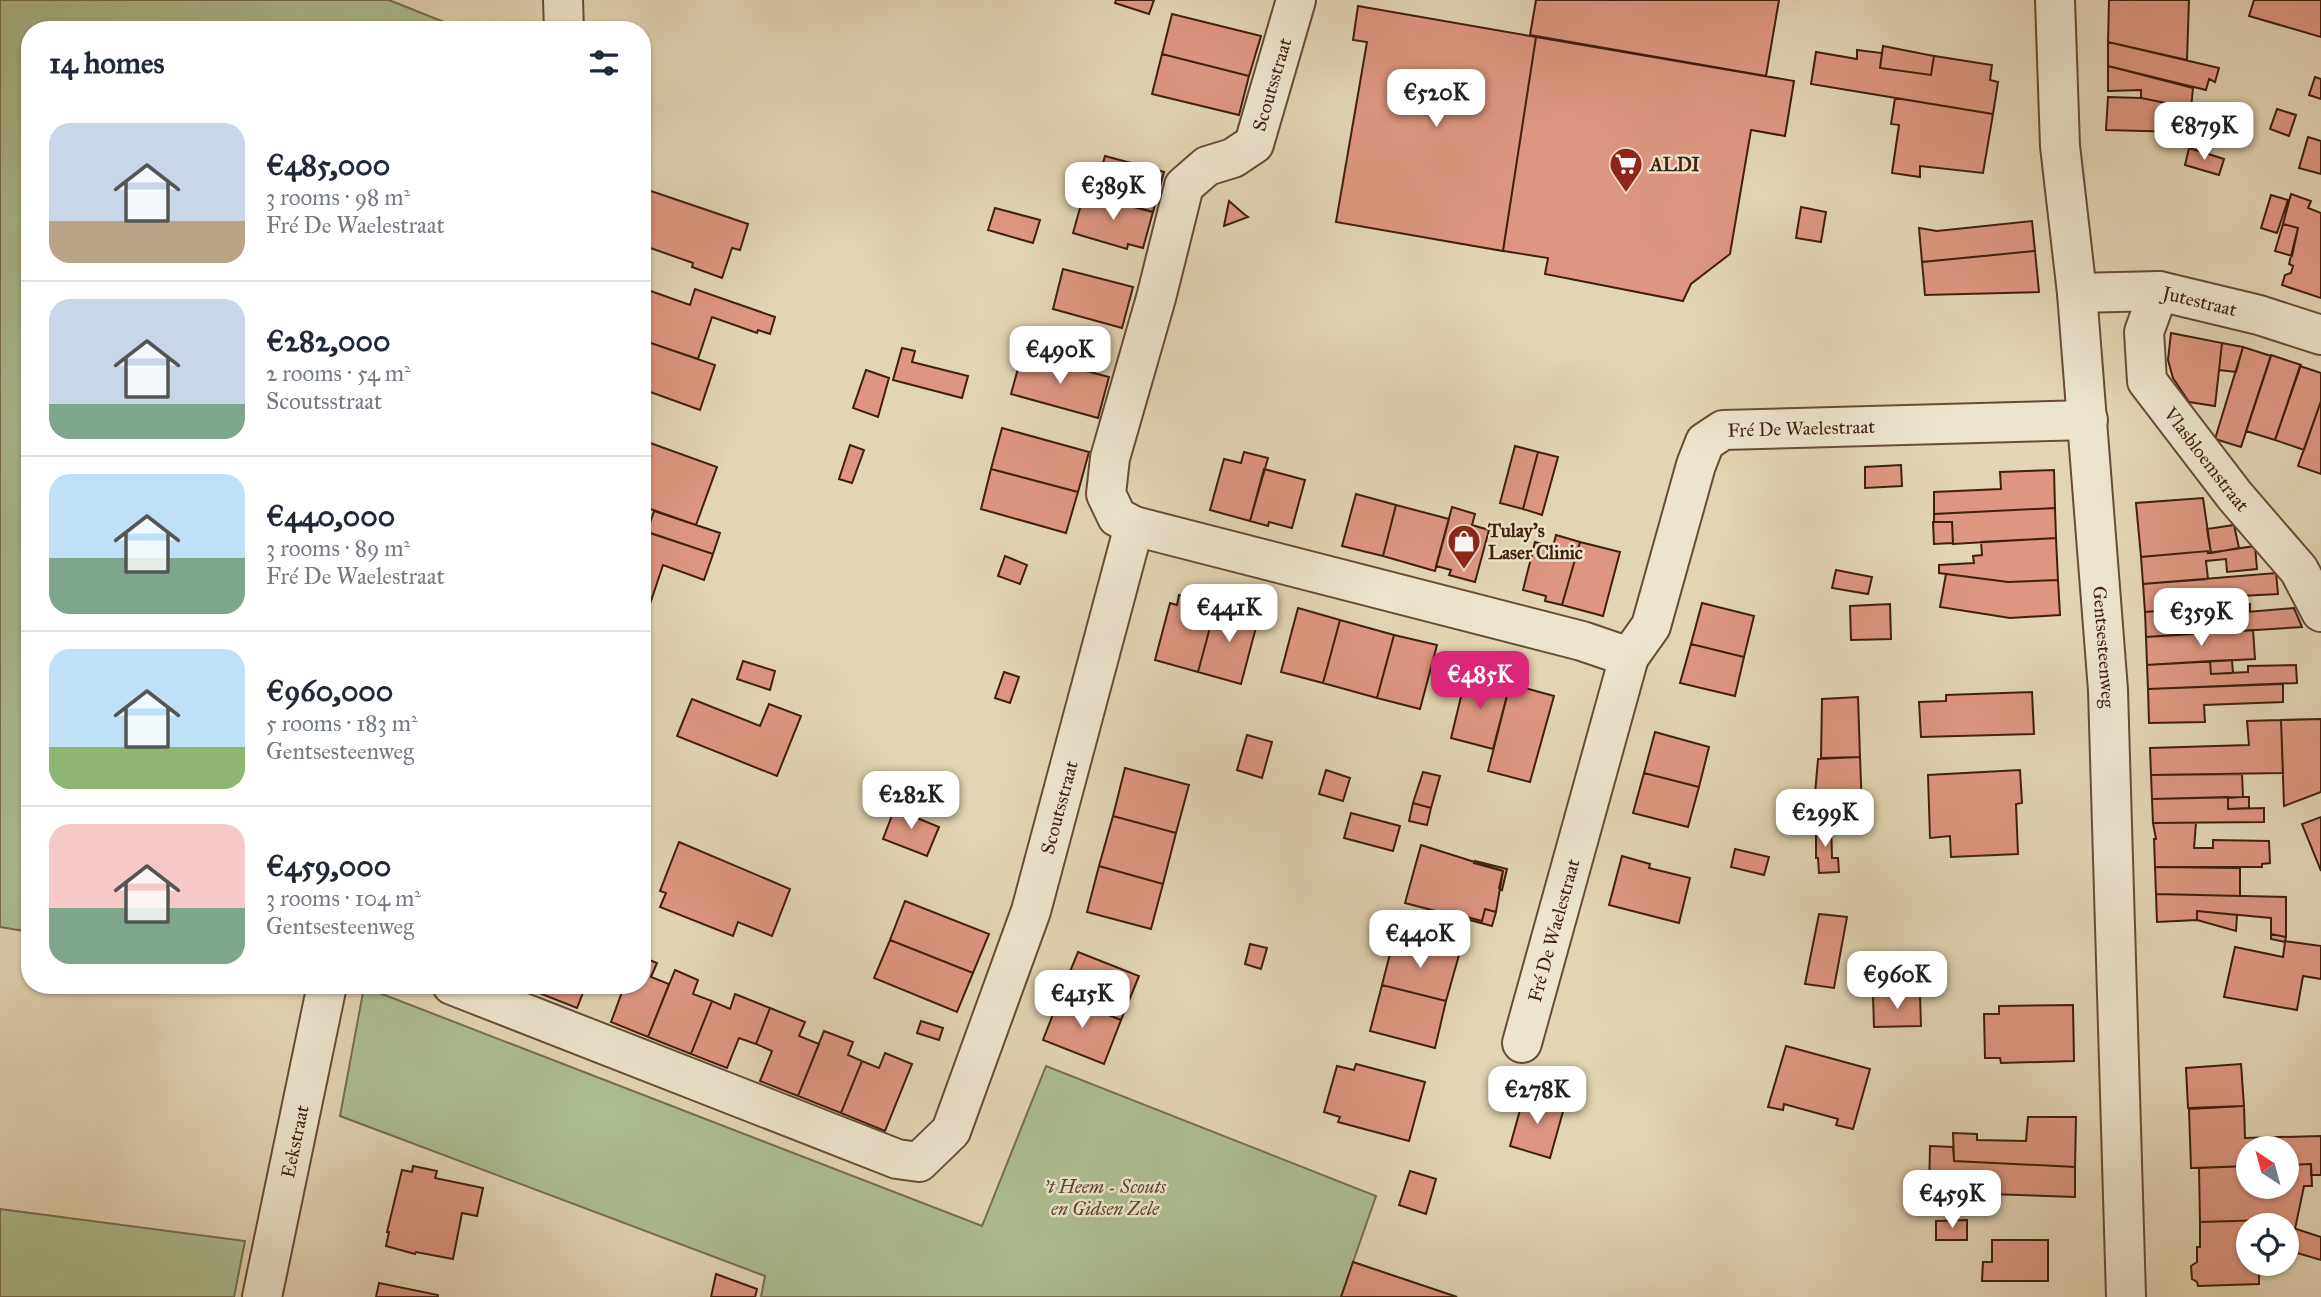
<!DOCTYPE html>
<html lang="en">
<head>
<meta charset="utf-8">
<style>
  :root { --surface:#fff; --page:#f6f6f7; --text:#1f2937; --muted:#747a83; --line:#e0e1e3; --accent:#db2777 }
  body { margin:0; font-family:"IM FELL Great Primer",serif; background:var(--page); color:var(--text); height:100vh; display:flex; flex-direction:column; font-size:26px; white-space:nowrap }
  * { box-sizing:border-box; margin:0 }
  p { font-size:23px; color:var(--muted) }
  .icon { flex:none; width:38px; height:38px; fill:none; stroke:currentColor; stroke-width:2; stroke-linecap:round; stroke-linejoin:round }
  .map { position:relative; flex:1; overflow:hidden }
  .details { position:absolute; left:21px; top:21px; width:630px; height:973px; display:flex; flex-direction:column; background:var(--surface); border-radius:28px; box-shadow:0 2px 5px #0004 }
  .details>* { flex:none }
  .needle { width:46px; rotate:324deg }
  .controls { position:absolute; left:2236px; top:1136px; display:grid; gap:14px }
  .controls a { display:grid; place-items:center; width:63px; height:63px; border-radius:50%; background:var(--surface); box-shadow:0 2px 5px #0004; font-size:35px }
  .price { position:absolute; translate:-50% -60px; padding:0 16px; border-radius:14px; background:#fff; color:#222; font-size:23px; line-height:46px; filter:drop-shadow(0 2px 4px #0008) }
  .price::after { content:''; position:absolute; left:50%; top:42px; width:21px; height:16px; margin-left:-10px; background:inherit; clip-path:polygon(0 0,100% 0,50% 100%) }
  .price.selected { background:var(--accent); color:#fff }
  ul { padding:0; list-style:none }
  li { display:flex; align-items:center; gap:21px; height:175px; padding:0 28px }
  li+li { border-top:2px solid var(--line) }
  li span { display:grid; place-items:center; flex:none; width:196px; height:140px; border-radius:21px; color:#555 }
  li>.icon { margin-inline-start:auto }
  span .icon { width:84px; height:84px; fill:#fffc; stroke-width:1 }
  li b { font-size:30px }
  h2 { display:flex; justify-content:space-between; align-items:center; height:84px; padding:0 28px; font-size:30px }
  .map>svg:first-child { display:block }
</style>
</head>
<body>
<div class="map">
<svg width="2321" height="1297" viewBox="0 0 2321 1297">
  <rect width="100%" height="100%" fill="#e2d5b3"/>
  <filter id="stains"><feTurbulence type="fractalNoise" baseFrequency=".00286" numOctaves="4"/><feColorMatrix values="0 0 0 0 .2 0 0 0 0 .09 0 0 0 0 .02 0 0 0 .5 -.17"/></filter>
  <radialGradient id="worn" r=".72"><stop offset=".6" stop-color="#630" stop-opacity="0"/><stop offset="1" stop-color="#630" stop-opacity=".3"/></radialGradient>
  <path fill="#adbe91" stroke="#766e4f" stroke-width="2" d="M0,0H389L464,30H30V932L0,927Z
    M364,987L982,1226L1046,1066L1376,1196L1353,1262L1457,1297H761L765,1276L340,1116Z
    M0,1209L245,1241L234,1297H0Z"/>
  <path fill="#de9680" stroke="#401f0d" stroke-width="2" d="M1116,0H1154L1149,14L1115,3Z
    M1536,0H1779L1766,76L1530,35Z
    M2109,0H2189L2187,60L2108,42Z
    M2254,0H2321V37L2249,16Z
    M1358,6L1536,37L1503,251L1336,222L1367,42L1353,40Z
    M1172,14L1261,36L1249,76L1162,54Z
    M1536,37L1794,81L1785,136L1751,130L1730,254L1691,284L1683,301L1545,274L1548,258L1503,251Z
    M2108,42L2219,68L2215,82L2209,79L2206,90L2108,66Z
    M1883,46L1934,56L1931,75L1880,68Z
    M1857,50L1882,53L1880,68L1931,75L1934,56L1992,65L1990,80L1998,82L1993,114L1811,84L1816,52L1857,59Z
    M1162,54L1249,76L1239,115L1152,94Z
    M2108,66L2193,88L2191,108L2141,98V90L2108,91Z
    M2315,77L2321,79V99L2309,95Z
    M2108,97L2141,98L2191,108L2181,132L2106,130Z
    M1895,98L1993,114L1983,173L1920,166V177L1892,173L1899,125L1891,124Z
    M2277,109L2296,115L2289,136L2270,129Z
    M2308,137L2321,141V174L2299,168Z
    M2189,148L2224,159L2219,175L2185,165Z
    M1105,156L1164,172L1153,212L1094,196Z
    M645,189L748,224L740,250L732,248L722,278L692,267L693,263L642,245L647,227L642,225V197Z
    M1084,194L1153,212L1143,248L1128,244L1127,249L1073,233Z
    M2291,194L2311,201L2308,208L2321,213V298L2282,285L2285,275L2291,273L2293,266L2289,264L2298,228L2283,224Z
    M2271,195L2288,200L2277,233L2261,228Z
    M1229,201L1244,214L1248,217L1224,226Z
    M1801,207L1826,212L1821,242L1796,238Z
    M995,208L1040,220L1033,243L988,230Z
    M2032,221L2035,251L1922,262L1919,228L1937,231Z
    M2283,224L2298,228L2292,256L2275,251Z
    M2035,251L2039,292L1925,295L1922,262Z
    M1063,269L1133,287L1122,328L1053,309Z
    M645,289L690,305L695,289L775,317L770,334L758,330L757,333L712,317L698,359L642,340V296Z
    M2171,333L2222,343L2215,406L2189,402L2173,378L2168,360Z
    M642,340L715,365L700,410L642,389Z
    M2222,343L2243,347L2236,372L2219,370Z
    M2243,347L2271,356L2241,447L2215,439Z
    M902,348L915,351L912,362L968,376L962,398L893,380Z
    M1022,354L1109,377L1098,418L1011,394Z
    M2271,355L2301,365L2275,440L2246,431Z
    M2300,366L2321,373V401L2304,450L2275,440Z
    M866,370L889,378L878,417L853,408Z
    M2321,401V474L2298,466Z
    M1002,428L1089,452L1078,492L991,469Z
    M642,440L717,467L696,525L642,506Z
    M850,445L864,450L852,483L839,479Z
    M1515,446L1538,452L1523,509L1500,503Z
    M1244,452L1268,458L1250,521L1210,510L1224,459L1241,463Z
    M1538,452L1558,457L1542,515L1523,509Z
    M1901,465L1902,486L1865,488V467Z
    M991,469L1078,492L1066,533L981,509Z
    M1264,469L1305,480L1292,528L1269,522L1268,526L1250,521Z
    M2054,470L2055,508L1934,514V492L2001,489L2000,472Z
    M1356,494L1396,505L1383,556L1342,546Z
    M2203,498L2211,553H2208V551L2141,557L2136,503Z
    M1396,505L1449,519L1435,571L1383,556Z
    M1452,507L1475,514L1472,525L1489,530L1475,582L1449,575L1451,570L1436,566Z
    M2055,508L2056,538L1953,544L1952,522H1934V514Z
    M654,511L720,533L713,554L647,532Z
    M1933,522H1952L1953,543L1934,544Z
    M2234,525L2239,548L2211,553L2207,529Z
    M645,531L713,554L704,580L663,565L647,613L642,611V538Z
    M1556,535L1580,542L1562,605L1545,601L1546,596L1523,590L1535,542L1553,547Z
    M2056,538L2058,580L2008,582L1939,573V565L1974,563L1973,556L1982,555L1981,542Z
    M1580,542L1620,552L1603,616L1562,605Z
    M2255,546L2257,569L2227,572L2226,559L2206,561L2208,579L2143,584L2141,557L2208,551V553Z
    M1005,556L1027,565L1020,584L998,576Z
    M1836,570L1872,577L1868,594L1832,588Z
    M2276,573L2278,594L2221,597L2222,606L2145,612L2143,584Z
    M1946,574L2008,582L2058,580L2060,615L2010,618L1940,607Z
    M1179,595L1216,605L1198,672L1155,660L1170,603L1177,605Z
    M1702,603L1754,616L1744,657L1691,644Z
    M1890,604L1891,639L1851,640L1850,606Z
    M2250,604V612L2223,614L2222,606Z
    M1216,605L1259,616L1241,684L1198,672Z
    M2222,606L2223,614L2294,608L2302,627L2146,637L2145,612Z
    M1298,608L1340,620L1323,683L1281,672Z
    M1340,620L1394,635L1377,698L1323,683Z
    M2253,630L2255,659L2147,665L2146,637Z
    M1394,635L1437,645L1420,709L1377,698Z
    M1691,644L1744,657L1735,696L1680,683Z
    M2232,660L2233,673L2211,674L2210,661Z
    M743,661L775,671L770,690L737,679Z
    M2210,661L2211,674L2248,672V666L2296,665L2297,683L2148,689L2147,665Z
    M1004,672L1019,677L1010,703L995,698Z
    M1467,672L1510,684L1493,749L1451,738Z
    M1510,684L1554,696L1530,782L1488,771Z
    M2283,684V702L2204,705L2205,722L2149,723L2148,689Z
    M2032,692L2034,734L1921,737L1919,702L1946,701V695Z
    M1858,697L1860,757L1821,758L1822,699Z
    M692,699L760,726L769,704L801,716L777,776L677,736Z
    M2321,719V792L2284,806L2281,720Z
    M2281,720L2283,773L2151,775L2150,748L2249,745L2247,721Z
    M1655,732L1709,747L1699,787L1644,773Z
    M1247,735L1272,742L1262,778L1237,770Z
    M1860,757L1862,809L1822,810L1823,807L1814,806L1818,759Z
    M1125,768L1189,785L1176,833L1113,816Z
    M1326,770L1350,778L1343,801L1319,794Z
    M2020,770L2022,803L2016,804L2018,854L1951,857L1950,836L1930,838L1928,775Z
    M1423,772L1440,776L1431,808L1413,803Z
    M1644,773L1699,787L1688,827L1633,813Z
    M2242,774L2243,797L2152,799L2151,775Z
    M2228,797V809L2264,808V822L2153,823L2152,799Z
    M2243,797H2249V808L2228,809V798Z
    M1413,803L1431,808L1427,825L1409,821Z
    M896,805L919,814L917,818L939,827L927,856L883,839Z
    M1351,813L1400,826L1393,851L1344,838Z
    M1113,816L1176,833L1163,884L1099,866Z
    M2321,817V871L2302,824Z
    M1816,822H1831L1832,858H1838L1839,872L1819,873L1818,858H1816Z
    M2153,823H2196L2194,848H2213V840L2269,841L2270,863L2262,864V867H2155L2154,839H2156Z
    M679,842L790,889L772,936L738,922L733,936L660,907L666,893L660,891Z
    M1421,845L1503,871L1496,912L1485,909L1482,921L1467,917L1466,919L1405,903Z
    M1735,849L1769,857L1764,875L1731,867Z
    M1622,856L1650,864L1649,868L1690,878L1679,923L1609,905Z
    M1475,861L1507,869L1502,890L1499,888L1503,871L1474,863Z
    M1099,866L1163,884L1151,929L1087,912Z
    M2155,867L2240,868V896L2156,894Z
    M2156,894L2286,897V937L2271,934V918L2197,911V920L2157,922Z
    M905,901L989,934L973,973L890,940Z
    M1485,909L1496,912L1492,926L1466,919L1467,917L1482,921Z
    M2197,911L2237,915L2236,931L2197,920Z
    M1819,914L1847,917L1834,988L1805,984Z
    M2271,934L2286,937L2285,941L2321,946V979L2303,976L2297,1010L2224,997L2235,947L2283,957L2285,942L2271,939Z
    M1394,938L1459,955L1446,1001L1382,985Z
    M890,940L973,973L957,1012L874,978Z
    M1250,944L1267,948L1261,969L1245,964Z
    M1078,952L1139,976L1121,1020L1060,996Z
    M642,957L657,963L651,977L669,984L648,1037L611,1022L622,992L606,986L642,985Z
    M675,970L698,980L693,994L712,1001L691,1054L648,1037Z
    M518,985H542L539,993Z
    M542,985H586L577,1008L539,993Z
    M1382,985L1446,1001L1435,1048L1370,1031Z
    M735,994L770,1008L756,1044L739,1038L727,1068L691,1054L712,1001L730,1009Z
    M1920,995L1921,1026L1874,1027L1873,996Z
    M1060,996L1121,1020L1104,1064L1043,1040Z
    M2073,1005L2074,1061L2001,1063L2000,1058H1985L1984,1014H1999V1006Z
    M770,1008L805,1022L799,1036L819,1044L798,1096L760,1081L772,1051L756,1044Z
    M921,1021L943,1028L939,1040L917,1033Z
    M824,1031L853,1042L848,1055L862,1061L841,1113L798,1096Z
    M1786,1046L1870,1069L1853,1129L1836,1125L1838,1119L1784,1104L1783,1110L1768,1107Z
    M885,1053L912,1064L885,1131L841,1113L862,1061L879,1068Z
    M1356,1064L1425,1082L1409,1141L1338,1122L1340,1117L1324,1112L1337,1066L1354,1070Z
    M2241,1064L2244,1106L2188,1108L2186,1068Z
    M1525,1092L1543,1097L1541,1102L1564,1108L1550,1158L1510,1146Z
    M2244,1106L2245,1138L2321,1136V1175H2311V1164L2287,1165V1148H2249V1166L2191,1168L2189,1109Z
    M2028,1117H2076L2075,1167L1954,1161L1953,1133L1977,1134V1140L2026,1141Z
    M1930,1146L1953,1147L1954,1161L2075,1167V1197L1929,1192Z
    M2311,1164L2312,1186H2304L2295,1229L2269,1220L2200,1222L2199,1168L2249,1166V1186H2287V1165Z
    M413,1166L437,1171L435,1178L483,1188L477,1216L462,1213L453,1259L416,1252L415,1254L386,1246L389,1232H387L402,1170L412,1172Z
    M1410,1171L1436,1179L1426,1214L1399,1205Z
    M1967,1220V1240H1936V1221Z
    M2269,1220L2285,1225H2249V1264H2259V1284L2198,1286L2197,1282L2192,1279L2191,1266L2197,1262V1247H2200V1222Z
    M2287,1226L2321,1237V1260L2287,1250Z
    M1992,1240H2048V1281H1982L1983,1262H1992Z
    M1353,1262L1457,1297H1341Z
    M716,1274L757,1289L755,1297H711Z
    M379,1283L438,1295V1297H376Z"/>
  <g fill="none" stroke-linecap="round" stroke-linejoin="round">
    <defs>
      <g id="minor">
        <path d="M563,0L564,30"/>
        <path id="s1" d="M2055,0L2060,146L2077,293L2108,690L2126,1297"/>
        <path id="s2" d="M2159,291L2144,332L2147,381L2235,496L2299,570L2321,612"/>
        <path id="s3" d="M2077,293L2159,291L2259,315L2321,335"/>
        <path id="s4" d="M1134,526L1582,641L1629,657L1651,626L1696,465L1705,442L1723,430L2088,420"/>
        <path id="s5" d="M452,985L897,1159L919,1162L951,1131L1031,911L1134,526L1117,517L1106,494L1110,458L1156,298L1184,186L1207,166L1233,158L1254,144L1296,0"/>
        <path id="s6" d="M1522,1043L1629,657"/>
        <path id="s7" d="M262,1297L327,985"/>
      </g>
    </defs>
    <use href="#minor" stroke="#684c36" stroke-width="42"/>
    <use href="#minor" stroke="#ece4ce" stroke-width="38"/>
  </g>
  <defs>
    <symbol id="supermarket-pin" viewBox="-11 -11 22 30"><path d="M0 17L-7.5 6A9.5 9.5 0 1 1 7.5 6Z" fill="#8f2418" stroke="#ece4ce"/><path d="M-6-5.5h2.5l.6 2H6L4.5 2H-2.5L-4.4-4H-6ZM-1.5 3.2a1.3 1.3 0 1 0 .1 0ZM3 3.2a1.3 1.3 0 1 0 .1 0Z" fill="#fff"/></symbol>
    <symbol id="shop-pin" viewBox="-11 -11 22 30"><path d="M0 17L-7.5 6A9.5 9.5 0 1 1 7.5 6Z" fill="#8f2418" stroke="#ece4ce"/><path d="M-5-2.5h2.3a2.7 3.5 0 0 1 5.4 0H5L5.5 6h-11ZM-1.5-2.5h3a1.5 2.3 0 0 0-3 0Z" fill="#fff"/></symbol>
  </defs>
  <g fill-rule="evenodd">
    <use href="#supermarket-pin" x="1607" y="145" width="38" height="52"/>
    <use href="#shop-pin" x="1445" y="522" width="38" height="52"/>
  </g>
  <g text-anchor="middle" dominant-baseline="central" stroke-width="5" stroke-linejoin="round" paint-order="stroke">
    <g font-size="19" fill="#401f0d" stroke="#ece4ce">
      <text stroke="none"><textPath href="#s5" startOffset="1685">Scoutsstraat</textPath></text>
      <text stroke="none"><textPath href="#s3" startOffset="124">Jutestraat</textPath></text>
      <text stroke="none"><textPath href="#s4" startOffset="842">Fré De Waelestraat</textPath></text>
      <text stroke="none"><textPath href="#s2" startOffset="191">Vlasbloemstraat</textPath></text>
      <text stroke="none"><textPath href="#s1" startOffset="649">Gentsesteenweg</textPath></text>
      <text stroke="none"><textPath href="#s5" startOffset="886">Scoutsstraat</textPath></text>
      <text stroke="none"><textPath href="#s6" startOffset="117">Fré De Waelestraat</textPath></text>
      <text stroke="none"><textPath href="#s7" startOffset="159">Eekstraat</textPath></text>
    </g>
    <g font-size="19" font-weight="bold" fill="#401f0d" stroke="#ece4ce" text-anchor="start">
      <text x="1650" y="164">ALDI</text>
      <text x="1488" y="530">Tulay's<tspan x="1488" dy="22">Laser Clinic</tspan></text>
    </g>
    <g font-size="19" font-style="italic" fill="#5b472e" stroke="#ece4ce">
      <text x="1105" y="1186">'t Heem - Scouts<tspan x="1105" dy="22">en Gidsen Zele</tspan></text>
    </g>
  </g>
  <rect width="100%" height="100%" filter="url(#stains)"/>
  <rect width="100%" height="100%" fill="url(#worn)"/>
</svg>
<div class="controls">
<a><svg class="needle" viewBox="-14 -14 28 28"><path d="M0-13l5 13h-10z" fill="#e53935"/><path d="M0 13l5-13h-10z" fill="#747a83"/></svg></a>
<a><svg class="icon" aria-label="locate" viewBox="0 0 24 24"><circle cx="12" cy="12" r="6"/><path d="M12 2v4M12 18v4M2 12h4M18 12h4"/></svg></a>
</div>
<b class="price" style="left:1436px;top:129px">€520K</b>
<b class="price" style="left:2204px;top:162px">€879K</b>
<b class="price" style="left:1113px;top:222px">€389K</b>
<b class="price" style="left:1060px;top:386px">€490K</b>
<b class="price" style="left:1229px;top:644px">€441K</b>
<b class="price" style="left:2201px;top:648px">€359K</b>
<b class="price selected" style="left:1480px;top:711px">€485K</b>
<b class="price" style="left:911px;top:831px">€282K</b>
<b class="price" style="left:1825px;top:849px">€299K</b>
<b class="price" style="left:1420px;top:970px">€440K</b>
<b class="price" style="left:1897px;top:1011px">€960K</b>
<b class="price" style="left:1082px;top:1030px">€415K</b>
<b class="price" style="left:1537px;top:1126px">€278K</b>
<b class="price" style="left:1952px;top:1230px">€459K</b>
<section class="details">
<h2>14 homes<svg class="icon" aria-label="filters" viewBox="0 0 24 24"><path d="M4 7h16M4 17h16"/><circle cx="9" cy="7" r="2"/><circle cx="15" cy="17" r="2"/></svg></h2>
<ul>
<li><span style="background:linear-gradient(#c9d6e8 70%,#b9a48a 0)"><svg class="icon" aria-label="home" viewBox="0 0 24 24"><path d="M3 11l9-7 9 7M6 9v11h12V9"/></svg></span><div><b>€485,000</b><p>3 rooms · 98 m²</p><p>Fré De Waelestraat</p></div></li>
<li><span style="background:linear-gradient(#c9d6e8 75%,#7fa58c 0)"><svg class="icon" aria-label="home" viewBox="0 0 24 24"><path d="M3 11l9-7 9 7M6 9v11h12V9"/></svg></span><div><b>€282,000</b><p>2 rooms · 54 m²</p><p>Scoutsstraat</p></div></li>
<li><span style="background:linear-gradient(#bfe0f5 60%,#7fa58c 0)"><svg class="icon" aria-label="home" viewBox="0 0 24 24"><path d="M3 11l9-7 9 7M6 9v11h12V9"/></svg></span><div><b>€440,000</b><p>3 rooms · 89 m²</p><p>Fré De Waelestraat</p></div></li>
<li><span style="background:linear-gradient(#bfe0f5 70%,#8fb573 0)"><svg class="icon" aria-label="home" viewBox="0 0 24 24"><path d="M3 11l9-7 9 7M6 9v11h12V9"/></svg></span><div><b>€960,000</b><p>5 rooms · 183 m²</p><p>Gentsesteenweg</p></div></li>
<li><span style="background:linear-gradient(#f6c9c9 60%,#7fa58c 0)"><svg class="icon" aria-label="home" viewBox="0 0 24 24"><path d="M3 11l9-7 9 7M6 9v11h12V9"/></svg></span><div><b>€459,000</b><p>3 rooms · 104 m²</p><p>Gentsesteenweg</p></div></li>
</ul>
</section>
</div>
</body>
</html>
